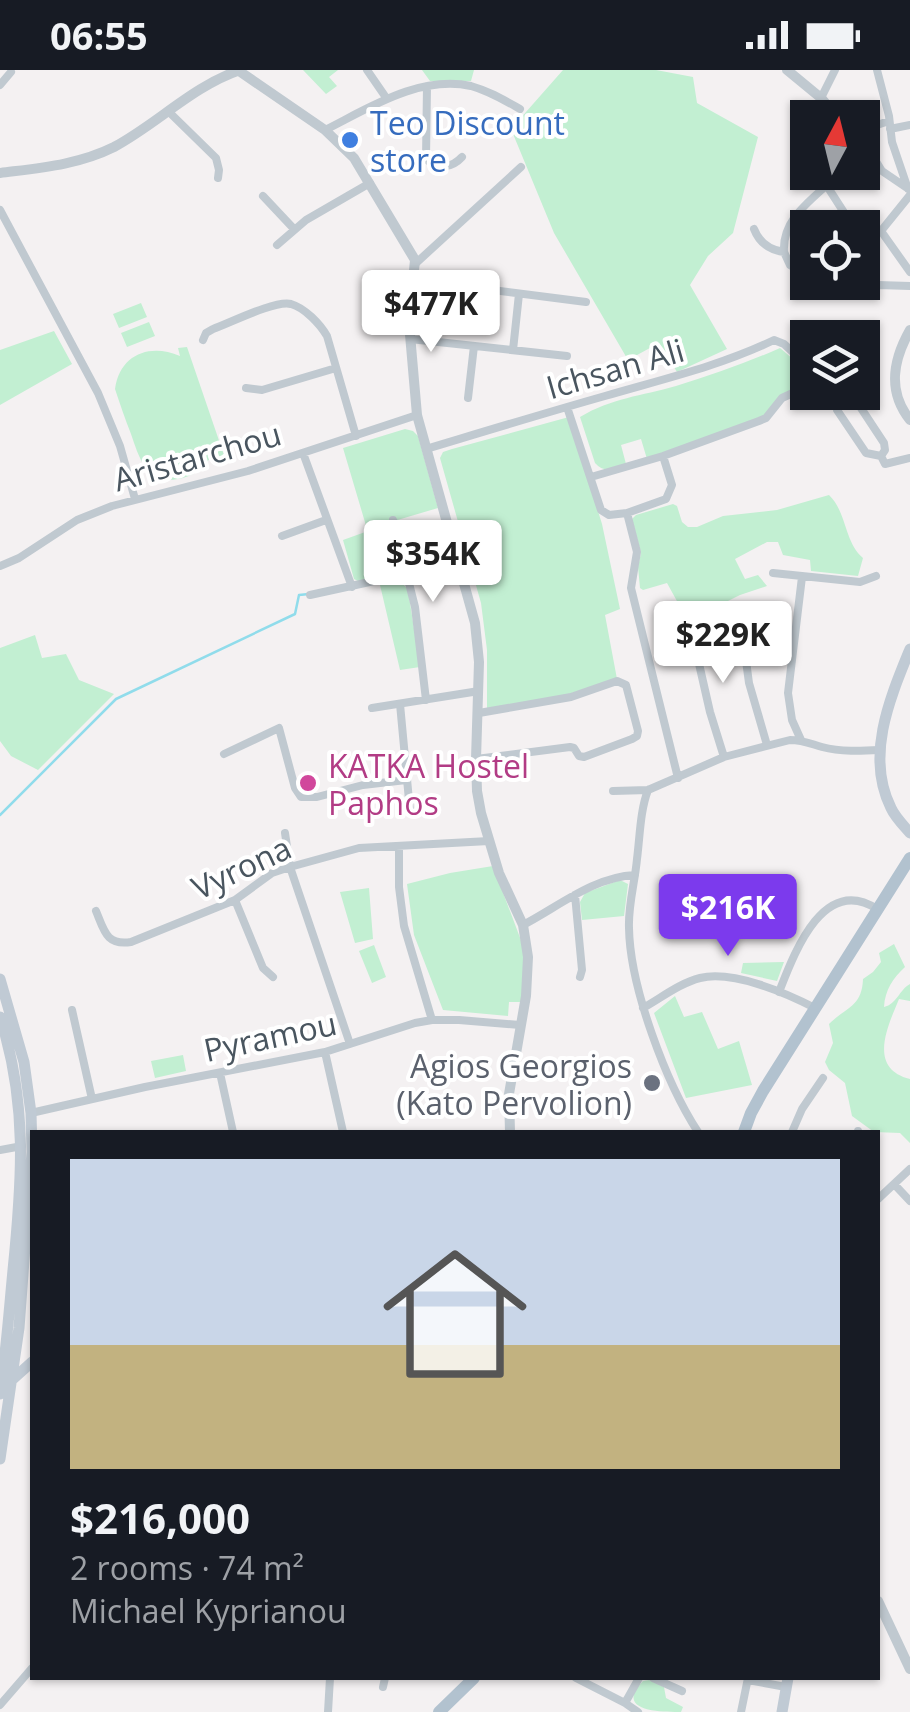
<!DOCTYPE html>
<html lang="en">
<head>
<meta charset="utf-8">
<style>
  :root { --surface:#171b24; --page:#20242c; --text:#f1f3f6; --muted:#9ea1a6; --accent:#7c3aed }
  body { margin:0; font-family:"Open Sans",sans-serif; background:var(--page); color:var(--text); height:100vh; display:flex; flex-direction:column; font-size:38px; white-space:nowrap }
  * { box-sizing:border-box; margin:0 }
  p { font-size:32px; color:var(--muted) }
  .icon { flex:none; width:55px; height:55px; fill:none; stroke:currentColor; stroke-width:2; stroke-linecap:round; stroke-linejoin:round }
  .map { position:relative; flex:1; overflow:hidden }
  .drawer { position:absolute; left:30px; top:1060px; width:850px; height:550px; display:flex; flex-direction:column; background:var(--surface); border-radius:0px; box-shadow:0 2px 8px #0004 }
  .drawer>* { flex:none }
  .needle { width:65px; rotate:7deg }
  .buttons { position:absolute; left:790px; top:30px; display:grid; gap:20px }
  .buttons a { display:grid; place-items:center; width:90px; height:90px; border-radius:0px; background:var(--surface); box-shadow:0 2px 8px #0004; font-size:50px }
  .price { position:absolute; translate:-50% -85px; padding:0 22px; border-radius:10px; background:#fff; color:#222; font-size:32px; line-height:65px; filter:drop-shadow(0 2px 5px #0008) }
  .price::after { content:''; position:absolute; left:50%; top:60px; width:30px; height:22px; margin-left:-15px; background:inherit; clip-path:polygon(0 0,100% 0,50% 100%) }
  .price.current { background:var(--accent); color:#fff }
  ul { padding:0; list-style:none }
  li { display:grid; align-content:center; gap:20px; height:530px; padding:0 40px }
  li span { display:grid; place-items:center; height:310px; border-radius:0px; color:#555 }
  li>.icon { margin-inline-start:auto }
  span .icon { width:180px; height:180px; fill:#fffc; stroke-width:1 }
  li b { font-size:42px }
  .status { display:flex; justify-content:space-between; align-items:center; height:70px; padding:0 50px; background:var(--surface); direction:ltr }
  .status svg { height:28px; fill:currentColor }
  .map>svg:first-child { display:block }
</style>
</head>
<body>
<div class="status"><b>06:55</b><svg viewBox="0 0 49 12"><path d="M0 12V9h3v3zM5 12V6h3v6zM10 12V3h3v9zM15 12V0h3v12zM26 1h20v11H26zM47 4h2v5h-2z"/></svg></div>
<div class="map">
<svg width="910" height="1642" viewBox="0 0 910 1642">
  <rect width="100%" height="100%" fill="#f4f1f2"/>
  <path fill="#c2efd2" d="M303,0H338L329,7L337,16L326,24Z
    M422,0H474L471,11H430Z
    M563,0H656L693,7L697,33L758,67L733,163L708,186L690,215L727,279L677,302L659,273L628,290L554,163L511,59Z
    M141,233L147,247L119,258L113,244Z
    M149,252L155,266L127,277L121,263Z
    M54,261L72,294L0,335V280Z
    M187,277L226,391L217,393L213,384C205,396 197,404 183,408C147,417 140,390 131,364C125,349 120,334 115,319C120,284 150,273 180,286L178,278Z
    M780,278L807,301V315L792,320L766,346L647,389L641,369L621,375L626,394C613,398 605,404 595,393L580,347C612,328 641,326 676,316C712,305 746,293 780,278Z
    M569,347L602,454L620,539L605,545L617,609L562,626L487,640V580L481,533L440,388L443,382L452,379Z
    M405,359L413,361L418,366L438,438L367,459L343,378Z
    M829,425C847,442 844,472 863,488L858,506L811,501L810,490L783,485L778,472H767L735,489L745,509L758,505L767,516L740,525L718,536L694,555L689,553L667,513L643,520L640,518L638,497L641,483L632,449L636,445L673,434L677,436L682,452L688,457H697L723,446L777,440Z
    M368,461L372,482L396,477L401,495L397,502L358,511L354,509L343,470Z
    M400,510L408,520L420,597L400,600L380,515Z
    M35,565L42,588L66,584L79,610L114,624L38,700L11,686L0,671V578Z
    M493,796L522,873L525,894L522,932H509L508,946L443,940L414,865L407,814L450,803Z
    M620,810L628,814L624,846L582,850L580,832L585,823Z
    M369,818L373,869L355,873L340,822Z
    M894,874L905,897C893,908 885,920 884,937C897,934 899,920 910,914V931L899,929C888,956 867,998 910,1009V1073L900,1063L874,1062L852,1046L845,1013L829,1000L825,992L833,973L829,954C846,937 862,937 863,909L873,902L881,892L879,883Z
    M374,875L386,907L372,913L359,881Z
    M784,892L777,911L741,903L743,893Z
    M675,926L684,947L702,942L718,979L739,971L752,1015L686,1028L654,943Z
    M183,985L186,1001L155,1008L151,991Z
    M649,1610L664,1617L666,1628L683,1637L681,1642C662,1642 613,1642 643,1611Z"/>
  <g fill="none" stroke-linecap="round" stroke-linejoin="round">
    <path stroke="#90dceb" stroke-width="2.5" d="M0,745L116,629L295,544L299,525L309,524"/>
    <path stroke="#c0c9d0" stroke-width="8" d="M367,0L387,29
      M877,0L889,46L892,72L908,119
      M0,15L11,2
      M427,16L426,89C438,100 452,98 462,87
      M821,28L835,0
      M169,42L216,88L219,100L218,108
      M890,59L910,55
      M325,60C369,38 419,5 471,16C489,21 504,30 520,39
      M862,60L889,51
      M862,69L882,101L910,120
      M808,75L804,80L808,88
      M818,102L854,158
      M263,126L294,159
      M0,140L98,323L120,376L135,429
      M754,159C759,172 769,180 784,182L790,195L808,207
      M862,159L881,161
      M881,161L910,202
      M881,161L910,125
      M277,175L306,150L370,113
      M784,182C782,152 806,134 827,115
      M415,194L521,97
      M790,195L808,186
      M414,210L586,232
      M822,212L852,224L861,223L878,215L910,216
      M410,269L567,286
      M203,270L206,263L213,259C230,253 275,230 291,234C305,238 320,254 327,266L356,366
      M513,280L519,224
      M246,318L262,320L336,298
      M838,322L842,327L855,329L884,373L885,380L881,386
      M842,327L838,331L837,340L866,383L881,386L885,394L910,388
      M468,328L474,276
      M567,337L601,440L609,445L627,443L666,429L672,415L663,386
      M426,379C486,361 545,343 605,326C663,309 720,296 774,270L784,274L808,296
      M303,383L352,517
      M591,407L663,386L759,351L766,348L782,328L808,316
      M627,443L637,482L631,518L678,708
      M393,450L415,537L426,630
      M282,466L326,450
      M0,496L19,488L77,450L112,436L248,401L417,345
      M773,503L860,512L876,506
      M310,525L406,504
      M400,634L410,741
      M372,638L479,621
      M801,670L792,650L788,623L802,507
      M224,684L279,658L295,718L301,727H317L363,715L406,710
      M724,687L710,642L697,585L707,552L712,546L723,540H734L740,546L749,613L767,675
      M476,689L570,677L574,678L579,686L584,687L632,669L637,666L638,661L626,615L617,611L571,627L479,643
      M648,720C640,741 640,766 637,789C635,812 628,835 629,858C630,917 666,1013 698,1062
      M613,721L648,720L724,687L790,670C803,670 811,674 822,677C841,682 861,681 880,680
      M285,763L290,797L350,974
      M399,776V817L404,856L432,950
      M575,825L582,900L580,907
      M235,830L263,898L273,907
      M96,841C104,860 106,876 131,872L235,830L272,803L290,797L359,778L489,771
      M523,855C558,837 593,807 635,805
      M779,922C794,884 823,804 877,839
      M643,938C661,928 680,913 700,908C733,900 786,923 815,938
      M72,940L92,1029
      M325,982L343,1062
      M220,1003L233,1062
      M31,1043L145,1017L325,982L415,953L432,950H459L520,955
      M792,1062L802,1039L823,1008
      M858,1062V1061
      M0,1080L22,1076
      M894,1114L910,1131
      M878,1129L910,1099
      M576,1608L625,1633L638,1642
      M653,1608L682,1621
      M748,1610L786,1617
      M383,1617L385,1608
      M625,1633L639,1608
      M0,1635L32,1598
      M328,1642L330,1608
      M741,1642L748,1608"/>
    <path stroke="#c0c9d0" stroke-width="10" d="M787,0L821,28L838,48
      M239,1L325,60L354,88L415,190L409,253L417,345L475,553L479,592L476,689L477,721L481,743L499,803L523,855L528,887L526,926L509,1024L510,1062
      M0,103C39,98 78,95 114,77C157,54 193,16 240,0
      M910,260C893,290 887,321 910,350
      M878,1531L910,1599"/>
    <path stroke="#c0cad4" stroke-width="11" d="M910,579C890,628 865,686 891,738C895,747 904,756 910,763
      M0,909L24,992L31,1043L32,1082L19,1258L0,1389
      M0,947C28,1034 22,1111 13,1200C9,1242 6,1283 0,1324
      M13,1309L32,1292
      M782,1642L788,1608"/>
    <path stroke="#b2c2cf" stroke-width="12" d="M744,1062L751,1043L763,1021L910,788
      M439,1642L474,1608"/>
  </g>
  <circle fill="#3f7fe0" stroke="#fff" stroke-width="4" cx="350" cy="70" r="10"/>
  <circle fill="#d1479c" stroke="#fff" stroke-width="4" cx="308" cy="713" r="10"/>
  <circle fill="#6b7280" stroke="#fff" stroke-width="4" cx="652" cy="1013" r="10"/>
  <g text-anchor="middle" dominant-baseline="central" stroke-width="8" stroke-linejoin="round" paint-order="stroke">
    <g font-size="32" fill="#366cbe" stroke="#fff" text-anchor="start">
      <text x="370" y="52">Teo Discount<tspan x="370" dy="37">store</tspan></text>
    </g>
    <g font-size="32" fill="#49555f" stroke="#fff">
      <text transform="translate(615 298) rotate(-16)">Ichsan Ali</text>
      <text transform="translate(197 386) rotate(-16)">Aristarchou</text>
      <text transform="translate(241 797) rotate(-25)">Vyrona</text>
      <text transform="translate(270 966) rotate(-12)">Pyramou</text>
    </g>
    <g font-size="32" fill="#b23c85" stroke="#fff" text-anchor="start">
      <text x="328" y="695">KATKA Hostel<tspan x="328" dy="37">Paphos</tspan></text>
    </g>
    <g font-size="32" fill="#5b616d" stroke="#fff" text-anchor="end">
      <text x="632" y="995">Agios Georgios<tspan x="632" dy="37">(Kato Pervolion)</tspan></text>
    </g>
  </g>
</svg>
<div class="buttons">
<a><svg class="needle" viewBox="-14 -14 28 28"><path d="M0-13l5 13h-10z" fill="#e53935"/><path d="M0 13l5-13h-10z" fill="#9ea1a6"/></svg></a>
<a><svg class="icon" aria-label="locate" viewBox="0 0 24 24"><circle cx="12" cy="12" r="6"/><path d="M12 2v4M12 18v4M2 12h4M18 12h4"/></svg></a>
<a><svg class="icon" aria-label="layers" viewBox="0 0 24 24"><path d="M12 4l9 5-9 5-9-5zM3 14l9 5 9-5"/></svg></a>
</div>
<b class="price" style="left:431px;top:285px">$477K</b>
<b class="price" style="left:433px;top:535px">$354K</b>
<b class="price" style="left:723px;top:616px">$229K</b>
<b class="price current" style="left:728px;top:889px">$216K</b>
<section class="drawer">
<ul>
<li><span style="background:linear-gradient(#c9d6e8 60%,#c2b280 0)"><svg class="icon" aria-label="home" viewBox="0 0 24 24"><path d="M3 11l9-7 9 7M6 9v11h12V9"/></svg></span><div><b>$216,000</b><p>2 rooms · 74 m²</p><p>Michael Kyprianou</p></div></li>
</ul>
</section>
</div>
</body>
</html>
